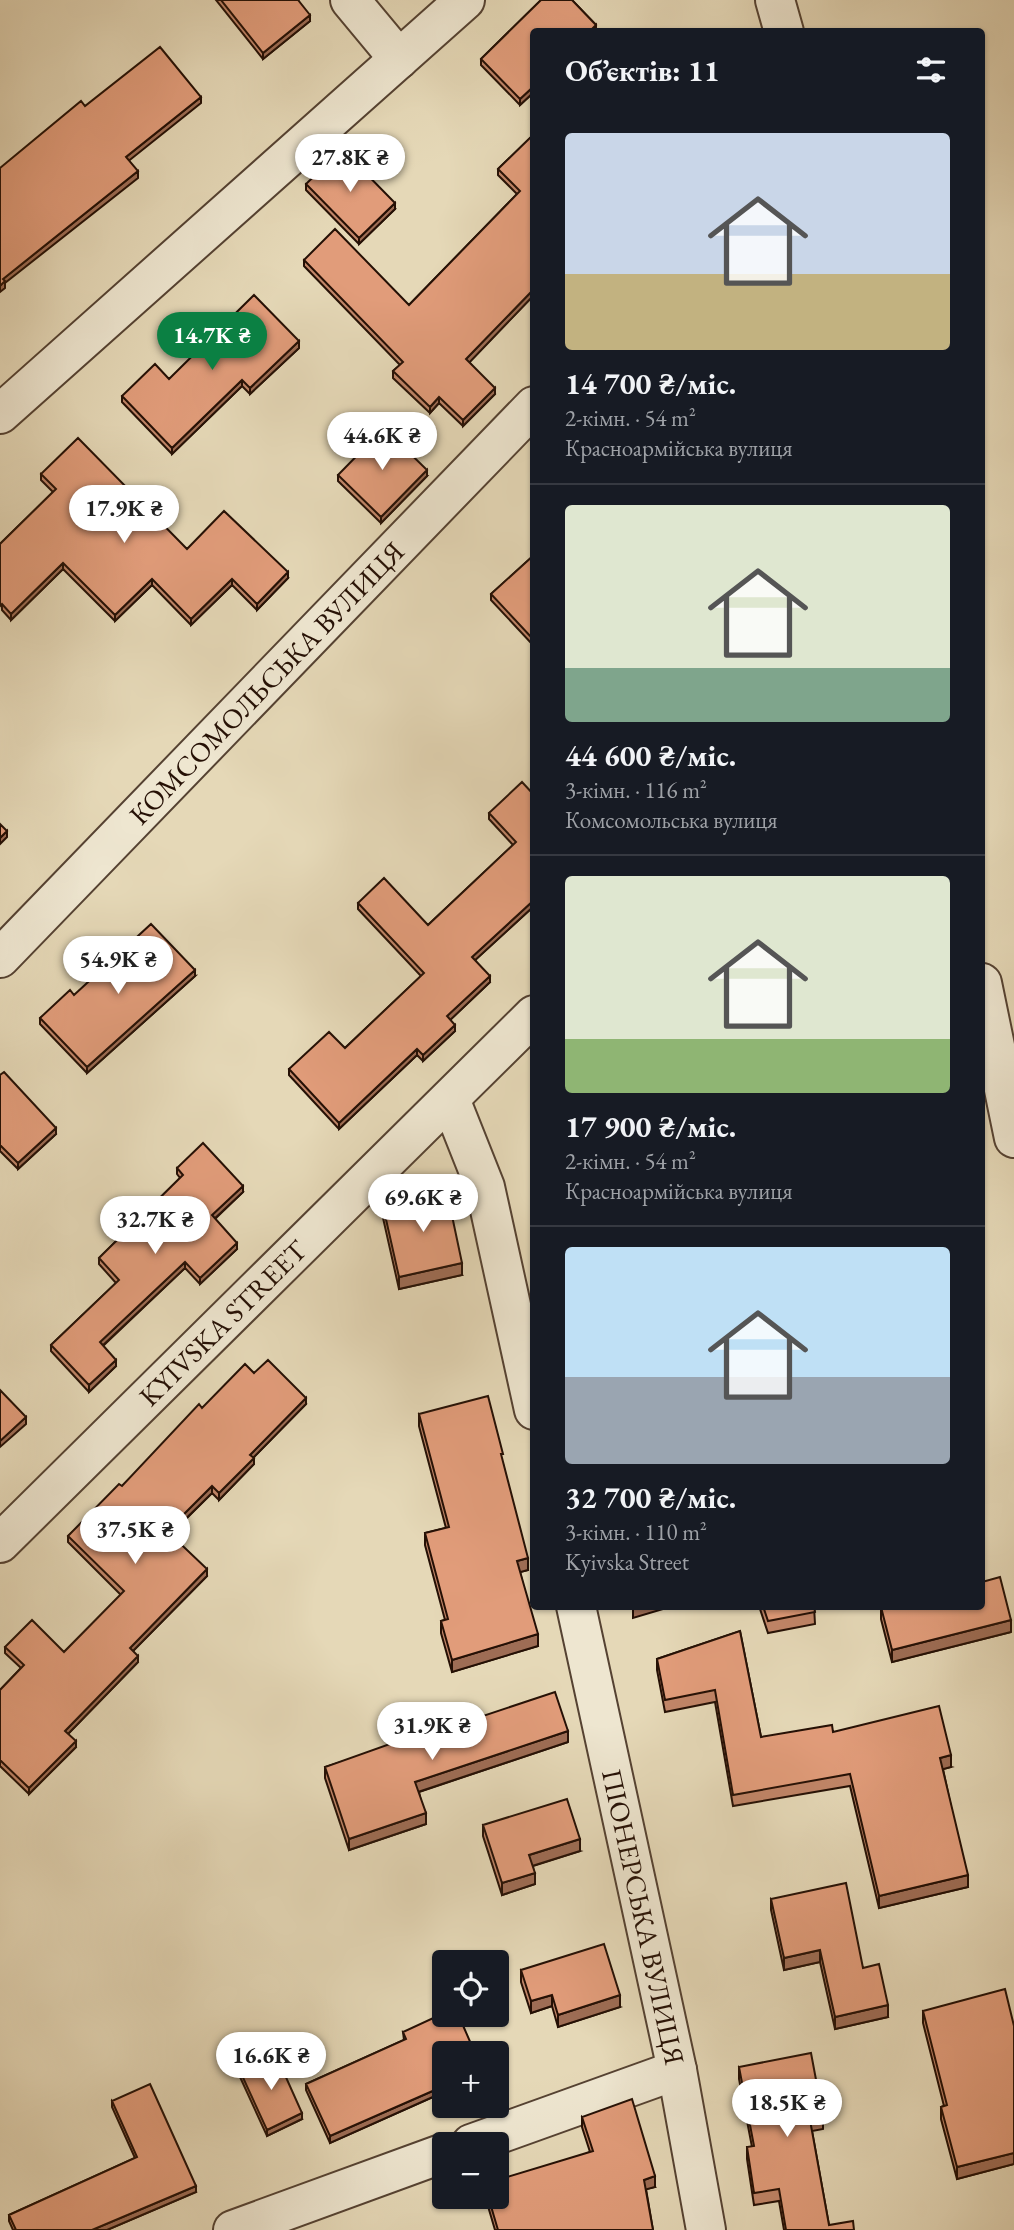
<!DOCTYPE html>
<html lang="uk">
<head>
<meta charset="utf-8">
<style>
  :root { --surface:#171b24; --page:#242831; --text:#f1f3f6; --muted:#9ea1a6; --line:#363941; --accent:#0b8043 }
  body { margin:0; font-family:"EB Garamond",serif; background:var(--page); color:var(--text); height:100vh; display:flex; flex-direction:column; font-size:26px; white-space:nowrap }
  * { box-sizing:border-box; margin:0 }
  p { font-size:23px; color:var(--muted) }
  .icon { flex:none; width:38px; height:38px; fill:none; stroke:currentColor; stroke-width:2; stroke-linecap:round; stroke-linejoin:round }
  .map { position:relative; flex:1; overflow:hidden }
  .sheet { position:absolute; left:530px; top:28px; width:455px; height:1582px; display:flex; flex-direction:column; background:var(--surface); border-radius:7px; box-shadow:0 2px 5px #0004 }
  .sheet>* { flex:none }
  .fabs { position:absolute; left:432px; top:1950px; display:grid; gap:14px }
  .fabs a { display:grid; place-items:center; width:77px; height:77px; border-radius:7px; background:var(--surface); box-shadow:0 2px 5px #0004; font-size:35px }
  .price { position:absolute; translate:-50% -60px; padding:0 16px; border-radius:24px; background:#fff; color:#222; font-size:23px; line-height:46px; filter:drop-shadow(0 2px 4px #0008) }
  .price::after { content:''; position:absolute; left:50%; top:42px; width:21px; height:16px; margin-left:-10px; background:inherit; clip-path:polygon(0 0,100% 0,50% 100%) }
  .price.current { background:var(--accent); color:#fff }
  ul { padding:0; list-style:none }
  li { display:grid; align-content:center; gap:14px; height:371px; padding:0 35px }
  li+li { border-top:2px solid var(--line) }
  li span { display:grid; place-items:center; height:217px; border-radius:7px; color:#555 }
  li>.icon { margin-inline-start:auto }
  span .icon { width:126px; height:126px; fill:#fffc; stroke-width:1 }
  li b { font-size:30px }
  h2 { display:flex; justify-content:space-between; align-items:center; height:84px; padding:0 35px; font-size:30px }
  .map>svg:first-child { display:block }
</style>
</head>
<body>
<div class="map">
<svg width="1014" height="2230" viewBox="0 0 1014 2230">
  <rect width="100%" height="100%" fill="#e5d8b7"/>
  <filter id="stains"><feTurbulence type="fractalNoise" baseFrequency=".00286" numOctaves="4"/><feColorMatrix values="0 0 0 0 .2 0 0 0 0 .09 0 0 0 0 .02 0 0 0 .5 -.17"/></filter>
  <radialGradient id="worn" r=".72"><stop offset=".6" stop-color="#630" stop-opacity="0"/><stop offset="1" stop-color="#630" stop-opacity=".3"/></radialGradient>
  <g fill="none" stroke-linecap="round" stroke-linejoin="round">
    <defs>
      <g id="minor">
        <path d="M350,0L399,59"/>
        <path d="M775,0L784,32"/>
        <path d="M0,414L465,0"/>
        <path id="s1" d="M0,958L534,406"/>
        <path d="M982,983L1014,1138"/>
        <path d="M450,1099L485,1187L534,1410"/>
        <path id="s2" d="M0,1543L534,1015"/>
        <path id="s3" d="M576,1606L677,2070L706,2230"/>
        <path d="M471,2144L677,2070"/>
        <path d="M233,2230L444,2153"/>
      </g>
    </defs>
    <use href="#minor" stroke="#554232" stroke-width="42"/>
    <use href="#minor" stroke="#eee6d0" stroke-width="38"/>
  </g>
  <path fill="#c28669" stroke="#251005" stroke-width="2" d="M216,0H298L310,21L263,59Z
    M541,0H572L596,25V31L534,32V92L520,105L481,65V59Z
    M534,134V297L533,296L469,362L495,394L463,426L439,403L430,413L393,378V371L400,365L304,266V260L409,305L517,194L498,175V169Z
    M306,184L395,209L359,244L306,190Z
    M299,348L250,394L242,386L172,454L122,402V396Z
    M41,474L187,549L288,578L257,610L232,585L191,625L152,585L115,621L63,569L11,620L2,610L0,544L53,492L41,480Z
    M338,475L427,476L381,523L338,481Z
    M534,555L532,644L491,600V594Z
    M534,795V906L475,960L490,982L450,1020L455,1031L423,1061L417,1055L339,1129L289,1075V1069L345,1048L421,976L358,909V903L428,925L513,845L489,819V813Z
    M195,976L87,1073L40,1024V1018L74,995Z
    M0,1075L56,1134L18,1169L0,1151Z
    M177,1168L243,1192L215,1219L237,1249L200,1284L185,1268L103,1346L116,1366L89,1392L51,1351V1345L116,1283L99,1264V1258L180,1178L177,1174Z
    M383,1206L462,1275L399,1289L383,1218Z
    M254,1373L306,1404L253,1458L254,1464L219,1500L212,1493L171,1534L207,1576L133,1651L138,1662L68,1734L76,1747L29,1794L0,1766V1690L21,1668L5,1653V1647L64,1652L121,1595L68,1542V1536L122,1486L202,1408Z
    M419,1414L503,1464L528,1570L520,1572L538,1646L452,1672L441,1633V1621L445,1620L425,1545V1533L446,1528L419,1426Z
    M759,1606H814L815,1624L768,1633Z
    M881,1607L1011,1632L892,1662L881,1619Z
    M740,1631L761,1737L833,1732L951,1767L943,1769L968,1887L879,1908L850,1786L733,1806L715,1702L665,1712L657,1670V1659Z
    M568,1742L419,1792L426,1824L349,1850L325,1778V1767L402,1743Z
    M483,1825L580,1851L533,1866L535,1884L502,1895L483,1836Z
    M771,1899L863,1968L888,2017L835,2029L820,1962L784,1970L771,1910Z
    M521,1970L620,2007L558,2027L552,2006L531,2013L521,1982Z
    M923,2011L1014,2026V2164L957,2179L941,2119V2107L944,2106L923,2023Z
    M403,2032L444,2053V2092L330,2143L306,2090V2084L404,2040Z
    M739,2067L823,2117V2129L812,2131L829,2225L854,2230H784L779,2201L754,2205L747,2159V2147H752L739,2079Z
    M240,2071L302,2119L267,2136L240,2077Z
    M112,2101L196,2192L107,2230H13L9,2221V2215L135,2158L112,2107Z
    M582,2117L655,2187L646,2189L653,2230H495L485,2196H497L590,2152L582,2127Z"/>
  <path fill="#9e6d55" stroke="#251005" stroke-width="2" d="M310,15V21L263,59V53Z
    M596,25V31L589,32Z
    M534,86V92L520,105V99Z
    M201,97V103L126,163V157Z
    M138,171V178L5,283V288L0,292V286L3,279Z
    M395,203V209L359,244V238Z
    M533,290V296L466,366V359Z
    M299,341V348L250,394V388Z
    M242,380V386L172,454V448Z
    M495,388V394L463,426V420Z
    M439,397V403L430,413V407Z
    M427,470V476L381,523V517Z
    M63,563V569L11,620V614Z
    M288,572V578L257,610V604Z
    M152,579V585L115,621V615Z
    M232,579V585L191,625V619Z
    M7,831V837L0,844V838Z
    M534,900V906L472,963V957Z
    M195,970V976L87,1073V1067Z
    M490,976V982L447,1023V1016Z
    M455,1025V1031L423,1061V1055Z
    M417,1049V1055L339,1129V1123Z
    M56,1128V1134L18,1169V1163Z
    M243,1186V1192L212,1221V1215Z
    M237,1243V1249L200,1284V1278Z
    M185,1262V1268L100,1348V1342Z
    M462,1263V1275L399,1289V1277Z
    M116,1360V1366L89,1392V1385Z
    M306,1398V1404L250,1461V1455Z
    M26,1417V1424L0,1447V1441Z
    M254,1458V1464L219,1500V1493Z
    M212,1486V1493L167,1537V1531Z
    M528,1558V1570L517,1573V1561Z
    M207,1569V1576L130,1654V1648Z
    M633,1606H673L633,1618Z
    M1011,1620V1632L892,1662V1650Z
    M538,1634V1646L452,1672V1660Z
    M138,1656V1662L65,1737V1731Z
    M568,1731V1742L415,1793V1782Z
    M76,1741V1747L29,1794V1788Z
    M951,1755V1767L940,1770V1758Z
    M426,1813V1824L349,1850V1839Z
    M580,1839V1851L529,1867V1855Z
    M535,1873V1884L502,1895V1883Z
    M968,1875V1887L879,1908V1896Z
    M820,1950V1962L784,1970V1958Z
    M552,1995V2006L531,2013V2001Z
    M620,1995V2007L558,2027V2015Z
    M888,2005V2017L835,2029V2017Z
    M444,2086V2092L330,2143V2136Z
    M302,2113V2119L267,2136V2130Z
    M1014,2153V2164L957,2179V2167Z
    M655,2176V2187L644,2190V2180Z
    M196,2186V2192L107,2230H92Z"/>
  <path fill="#e19c7a" stroke="#251005" stroke-width="2" d="M221,0H298L310,15L263,53Z
    M541,0H572L596,25L589,32H534V86L520,99L481,59Z
    M160,47L201,97L126,157L138,171L3,279L5,281L0,286V168L81,101L85,106Z
    M534,134V291L533,290L466,359L495,388L463,420L439,397L430,407L393,371L403,362L304,260L335,229L409,305L520,191L498,169Z
    M342,149L395,203L359,238L306,184Z
    M254,295L299,341L250,388L242,380L172,448L122,396L155,364L169,379Z
    M384,428L427,470L381,517L338,475Z
    M78,438L187,549L224,511L288,572L257,604L232,579L191,619L152,579L115,615L63,563L11,614L2,604L0,606V544L56,489L41,474Z
    M534,555V637L532,638L491,594Z
    M522,782L534,795V900L472,957L490,976L447,1016L455,1025L423,1055L417,1049L339,1123L289,1069L329,1032L345,1048L424,973L358,903L384,878L428,925L516,842L489,813Z
    M0,824L7,831L0,838Z
    M151,924L195,970L87,1067L40,1018L70,990L74,995Z
    M4,1072L56,1128L18,1163L0,1145V1075Z
    M203,1143L243,1186L212,1215L237,1243L200,1278L185,1262L100,1342L116,1360L89,1385L51,1345L119,1280L99,1258L183,1175L177,1168Z
    M447,1192L462,1263L399,1277L383,1206Z
    M268,1360L306,1398L250,1455L254,1458L219,1493L212,1486L167,1531L207,1569L130,1648L138,1656L65,1731L76,1741L29,1788L0,1760V1690L24,1665L5,1647L32,1620L64,1652L124,1591L68,1536L119,1484L122,1486L199,1404L202,1408L245,1364L254,1373Z
    M0,1390L26,1417L0,1441Z
    M488,1396L503,1454H501L528,1558L517,1561L538,1634L452,1660L441,1621L448,1619L425,1533L449,1527L419,1414Z
    M1000,1577L1011,1620L892,1650L881,1607L982,1606V1582Z
    M763,1606H814L815,1612L768,1621Z
    M740,1631L761,1737L832,1725L833,1732L939,1706L951,1755L940,1758L968,1875L879,1896L850,1774L733,1795L715,1690L665,1700L657,1659Z
    M555,1692L568,1731L415,1782L426,1813L349,1839L325,1767L401,1740L402,1743Z
    M567,1799L580,1839L529,1855L535,1873L502,1883L483,1825Z
    M846,1883L863,1968L879,1964L888,2005L835,2017L820,1950L784,1958L771,1899Z
    M604,1944L620,1995L558,2015L552,1995L531,2001L521,1970Z
    M1005,1989L1014,2026V2153L957,2167L941,2107L947,2105L923,2011Z
    M444,2013V2014H458L475,2053H444V2086L330,2136L306,2084L406,2039L403,2032Z
    M811,2053L823,2117L810,2120L829,2225L853,2221L854,2230H786L779,2189L754,2193L747,2147L754,2146L739,2067Z
    M276,2055L302,2113L267,2130L240,2071Z
    M150,2084L196,2186L92,2230H16L9,2215L137,2157L112,2101Z
    M632,2099L655,2176L644,2180L653,2230H498L488,2196H497V2180L593,2151L582,2117Z"/>
  <g text-anchor="middle" dominant-baseline="central" stroke-width="6" stroke-linejoin="round" paint-order="stroke">
    <g font-size="28" fill="#251005" stroke="#eee6d0">
      <text stroke="none"><textPath href="#s1" startOffset="383">КОМСОМОЛЬСЬКА ВУЛИЦЯ</textPath></text>
      <text stroke="none"><textPath href="#s2" startOffset="313">KYIVSKA STREET</textPath></text>
      <text stroke="none"><textPath href="#s3" startOffset="318">ПІОНЕРСЬКА ВУЛИЦЯ</textPath></text>
    </g>
  </g>
  <rect width="100%" height="100%" filter="url(#stains)"/>
  <rect width="100%" height="100%" fill="url(#worn)"/>
</svg>
<div class="fabs">
<a><svg class="icon" aria-label="locate" viewBox="0 0 24 24"><circle cx="12" cy="12" r="6"/><path d="M12 2v4M12 18v4M2 12h4M18 12h4"/></svg></a>
<a>+</a>
<a>−</a>
</div>
<b class="price" style="left:350px;top:194px">27.8K ₴</b>
<b class="price current" style="left:212px;top:372px">14.7K ₴</b>
<b class="price" style="left:382px;top:472px">44.6K ₴</b>
<b class="price" style="left:124px;top:545px">17.9K ₴</b>
<b class="price" style="left:118px;top:996px">54.9K ₴</b>
<b class="price" style="left:423px;top:1234px">69.6K ₴</b>
<b class="price" style="left:155px;top:1256px">32.7K ₴</b>
<b class="price" style="left:135px;top:1566px">37.5K ₴</b>
<b class="price" style="left:432px;top:1762px">31.9K ₴</b>
<b class="price" style="left:271px;top:2092px">16.6K ₴</b>
<b class="price" style="left:787px;top:2139px">18.5K ₴</b>
<section class="sheet">
<h2>Об’єктів: 11<svg class="icon" aria-label="filters" viewBox="0 0 24 24"><path d="M4 7h16M4 17h16"/><circle cx="9" cy="7" r="2"/><circle cx="15" cy="17" r="2"/></svg></h2>
<ul>
<li><span style="background:linear-gradient(#c9d6e8 65%,#c2b280 0)"><svg class="icon" aria-label="home" viewBox="0 0 24 24"><path d="M3 11l9-7 9 7M6 9v11h12V9"/></svg></span><div><b>14 700 ₴/міс.</b><p>2-кімн. · 54 m²</p><p>Красноармійська вулиця</p></div></li>
<li><span style="background:linear-gradient(#dfe7d0 75%,#7fa58c 0)"><svg class="icon" aria-label="home" viewBox="0 0 24 24"><path d="M3 11l9-7 9 7M6 9v11h12V9"/></svg></span><div><b>44 600 ₴/міс.</b><p>3-кімн. · 116 m²</p><p>Комсомольська вулиця</p></div></li>
<li><span style="background:linear-gradient(#dfe7d0 75%,#8fb573 0)"><svg class="icon" aria-label="home" viewBox="0 0 24 24"><path d="M3 11l9-7 9 7M6 9v11h12V9"/></svg></span><div><b>17 900 ₴/міс.</b><p>2-кімн. · 54 m²</p><p>Красноармійська вулиця</p></div></li>
<li><span style="background:linear-gradient(#bfe0f5 60%,#9aa5b1 0)"><svg class="icon" aria-label="home" viewBox="0 0 24 24"><path d="M3 11l9-7 9 7M6 9v11h12V9"/></svg></span><div><b>32 700 ₴/міс.</b><p>3-кімн. · 110 m²</p><p>Kyivska Street</p></div></li>
</ul>
</section>
</div>
</body>
</html>
